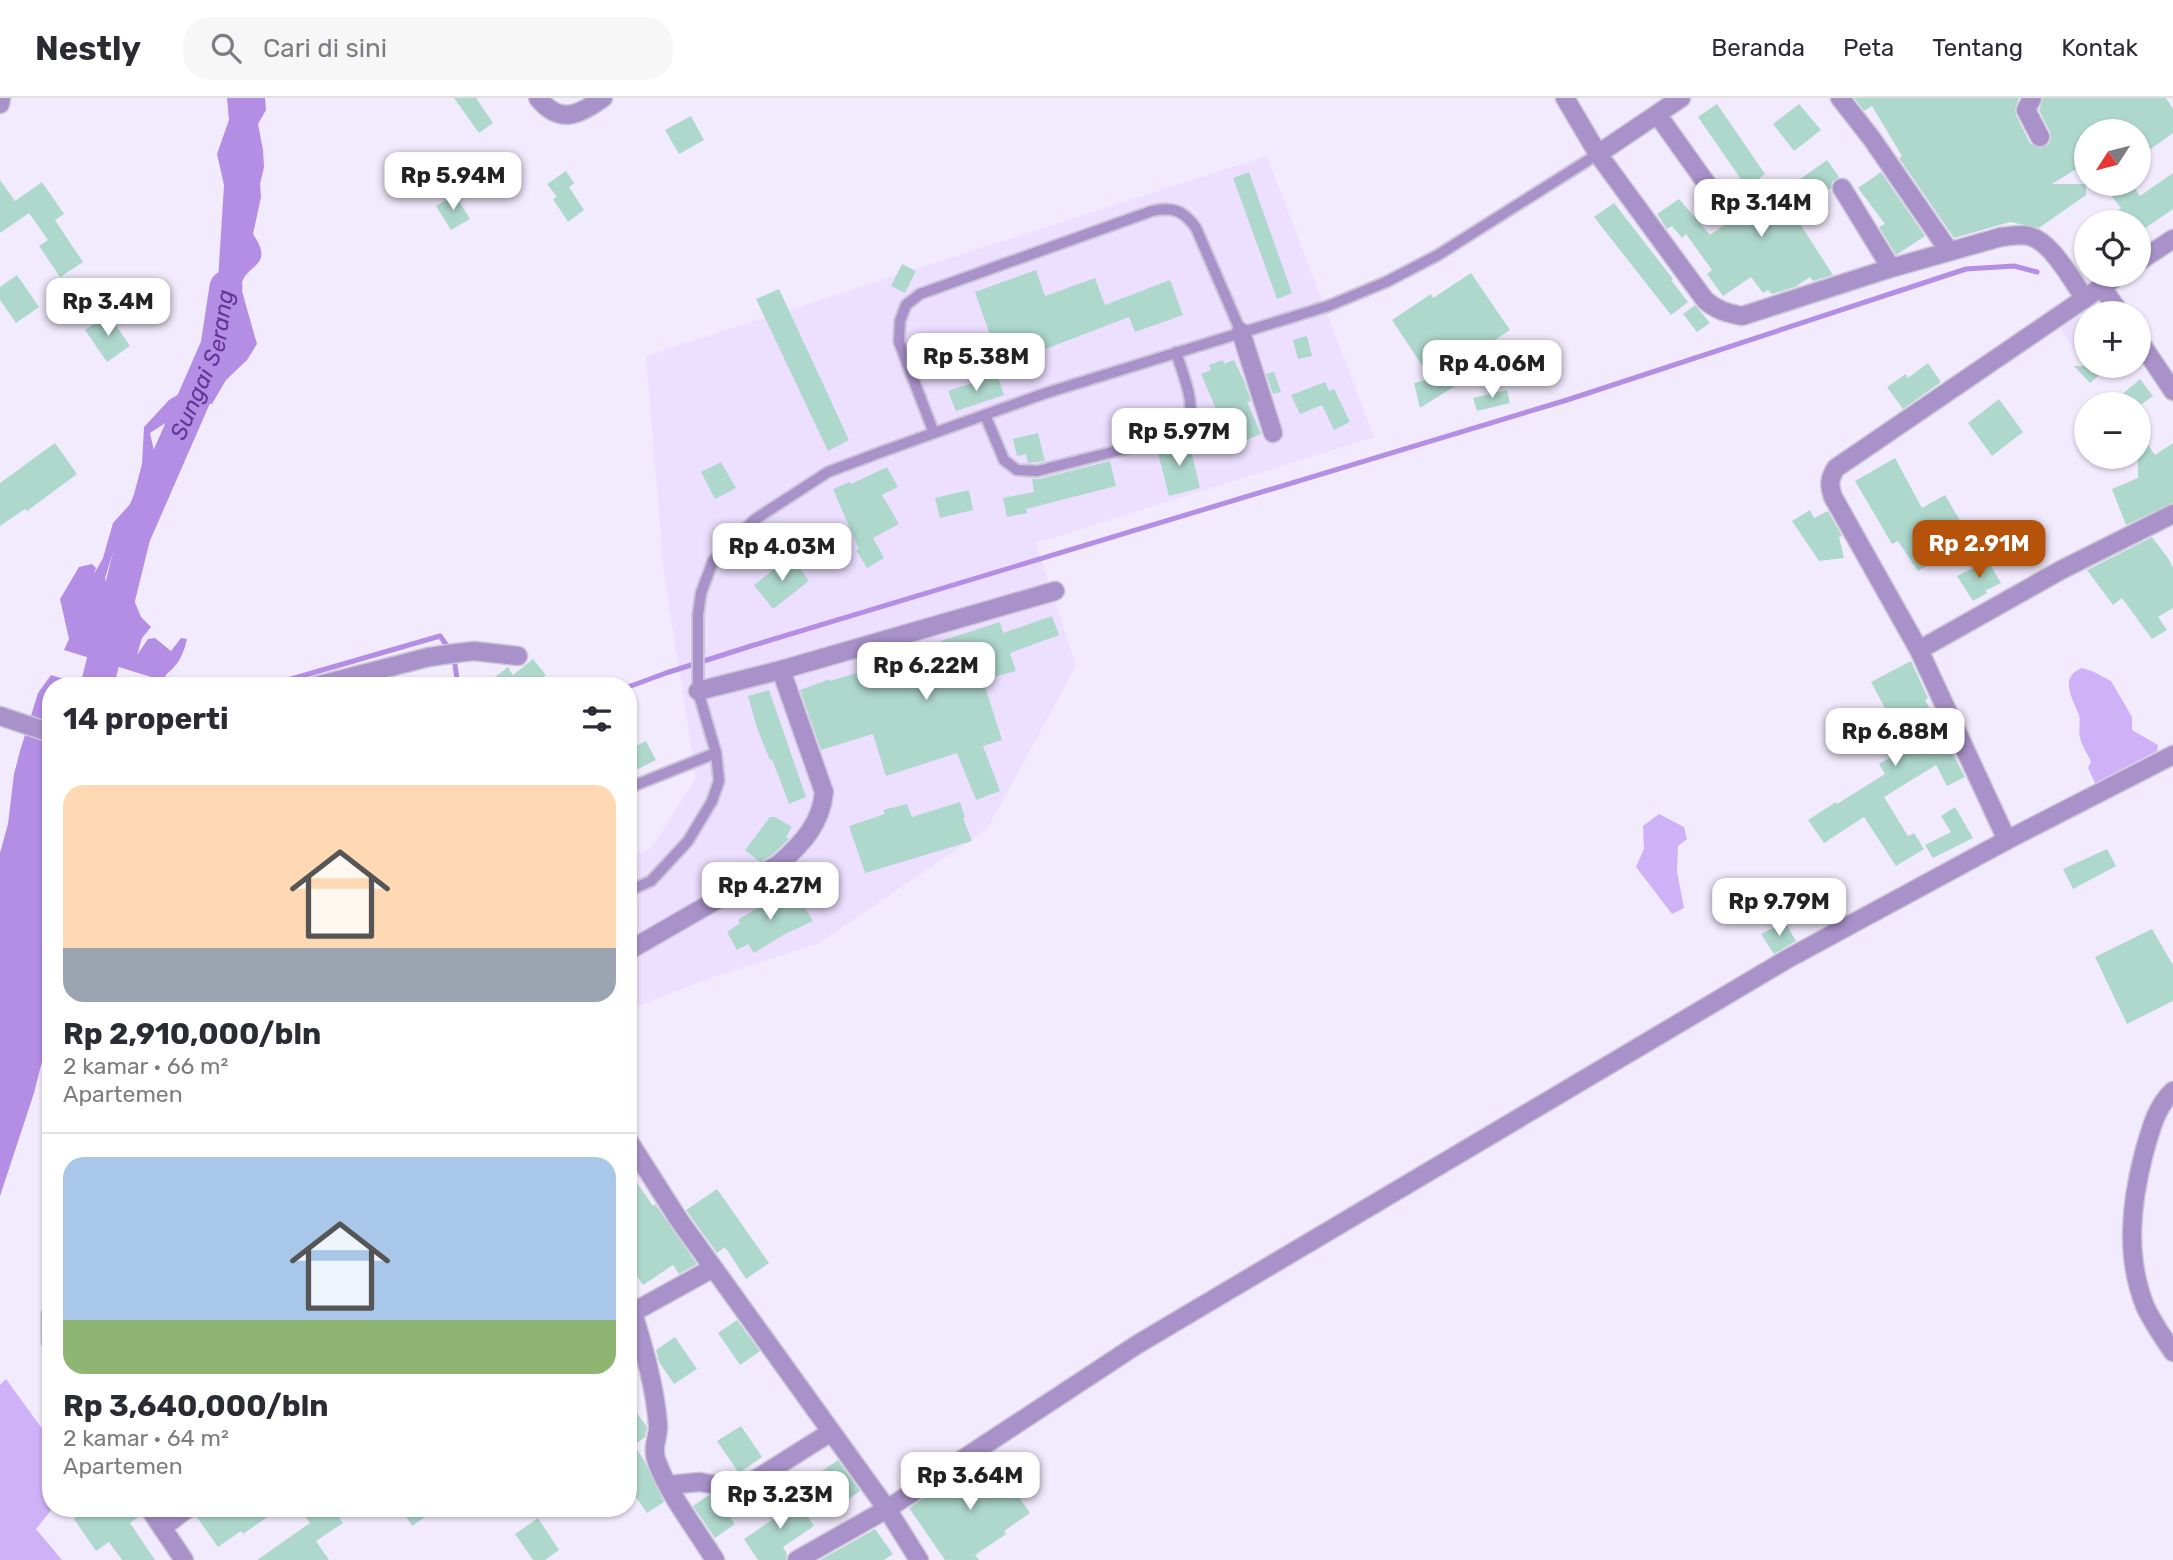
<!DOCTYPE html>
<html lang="id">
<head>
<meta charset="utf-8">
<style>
  :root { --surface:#fff; --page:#f7f7f7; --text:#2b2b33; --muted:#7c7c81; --line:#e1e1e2; --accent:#b45309 }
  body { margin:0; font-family:Rubik,sans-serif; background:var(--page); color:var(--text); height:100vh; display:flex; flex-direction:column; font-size:26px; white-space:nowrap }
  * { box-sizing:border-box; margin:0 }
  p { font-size:23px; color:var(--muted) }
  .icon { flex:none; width:38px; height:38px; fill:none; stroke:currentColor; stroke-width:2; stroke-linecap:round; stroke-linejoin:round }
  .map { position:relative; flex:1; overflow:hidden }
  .panel { position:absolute; left:42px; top:579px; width:595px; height:840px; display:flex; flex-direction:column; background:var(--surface); border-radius:28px; box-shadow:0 2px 5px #0004 }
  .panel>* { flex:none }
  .needle { width:46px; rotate:234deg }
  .tools { position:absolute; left:2074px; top:21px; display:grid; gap:14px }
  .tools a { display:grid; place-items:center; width:77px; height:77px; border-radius:50%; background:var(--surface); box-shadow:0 2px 5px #0004; font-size:35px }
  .price { position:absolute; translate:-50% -60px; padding:0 16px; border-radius:14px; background:#fff; color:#222; font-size:23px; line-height:46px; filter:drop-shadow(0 2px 4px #0008) }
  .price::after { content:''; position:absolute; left:50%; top:42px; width:21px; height:16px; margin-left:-10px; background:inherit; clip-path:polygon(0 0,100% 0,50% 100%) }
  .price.active { background:var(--accent); color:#fff }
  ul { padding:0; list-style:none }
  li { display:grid; align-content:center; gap:14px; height:371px; padding:0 21px }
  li+li { border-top:2px solid var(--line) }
  li span { display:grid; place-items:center; height:217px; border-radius:21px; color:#555 }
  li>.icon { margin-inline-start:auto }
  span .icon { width:126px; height:126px; fill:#fffc; stroke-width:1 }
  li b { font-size:30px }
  h2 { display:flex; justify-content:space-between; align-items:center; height:84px; padding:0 21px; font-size:30px }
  header { display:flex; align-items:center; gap:42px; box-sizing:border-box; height:98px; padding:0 35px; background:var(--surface); border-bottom:2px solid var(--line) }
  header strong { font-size:33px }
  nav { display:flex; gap:38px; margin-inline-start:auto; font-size:24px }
  .search { width:490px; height:63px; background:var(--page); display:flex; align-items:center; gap:18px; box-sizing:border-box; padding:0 24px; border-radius:28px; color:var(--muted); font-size:26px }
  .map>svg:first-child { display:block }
</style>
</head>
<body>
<header>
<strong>Nestly</strong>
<div class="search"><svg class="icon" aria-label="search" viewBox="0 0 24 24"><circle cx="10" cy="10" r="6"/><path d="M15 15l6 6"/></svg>Cari di sini</div>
<nav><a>Beranda</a><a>Peta</a><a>Tentang</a><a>Kontak</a></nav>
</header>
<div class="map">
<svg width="2173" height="1462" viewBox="0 0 2173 1462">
  <rect width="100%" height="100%" fill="#f2ebfe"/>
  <path fill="#ecdfff" d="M1267,58L1374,339L1036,445L1076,568L987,731L817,846L713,879L628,912V762L652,749L696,680L664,475L646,258Z
    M2078,217L2086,229V251L2078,257L2059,229Z"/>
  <path fill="#ceb1f6" d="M2082,570L2094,574L2111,583L2132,619V632L2158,647L2157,653L2095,685L2088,670L2091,664C2088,656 2081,647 2080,639C2078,632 2081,624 2079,617C2073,601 2058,579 2082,570Z
    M1659,716L1684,729L1687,741L1678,748L1677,774L1684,810L1672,816L1636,769L1644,751L1643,728Z
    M6,1281L51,1343V1410L52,1411L36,1431L62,1462H0V1287Z"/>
  <path fill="#b48de5" d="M227,0H265L266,12L258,26L263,52L264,69L260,86L261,99L253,136C276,170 245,165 241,188C241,191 255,238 257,246L247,262L226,282L212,306L192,305L184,313L150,335L156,362L167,378V403L151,385C140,399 144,407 137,422L131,421L125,424L119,435L105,480L108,493L112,492L134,502L141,519L151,529L142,540L137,557L148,541L155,540L171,553L181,540L187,541C185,550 181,562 174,569C169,575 166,574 164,583L64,552L69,541L60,501L79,469L92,466L96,470L94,476L103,460L113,425L132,404L142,366L144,329L169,302L189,290L223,252L216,214L224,87L217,56L229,22Z
    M51,577L87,588H51V927L34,995L0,1098V755L8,726L14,676L20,653L38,595Z"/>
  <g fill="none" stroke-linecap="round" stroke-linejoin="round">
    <path stroke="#b48de5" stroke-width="5" d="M454,560L458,588
      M267,588L440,538L450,552
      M628,589L666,575L751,548L1567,302L1966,171L2014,168L2037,174"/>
    <path stroke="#b48de5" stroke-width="33" id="s1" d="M97,588L134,438L217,248L226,189"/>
  </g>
  <path fill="#afd8cd" d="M454,0H476L493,25L479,35Z
    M1854,0H2019L2015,11L2016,17L2030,45L2040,50L2049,46L2051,40L2050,34L2039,12L2043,0H2166L2173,11V35L2138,60V33H2086V65L2052,86H2086V97L2039,130L2010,124L1954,140L1899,60L1902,58L1872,8L1864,13Z
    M1717,6L1765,76L1747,90L1698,19Z
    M1799,6L1821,32L1794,53L1773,26Z
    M691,18L704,42L679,56L665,32Z
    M1827,62L1839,79L1832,84L1831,90L1823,95L1824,97L1795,118L1833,177L1813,183L1810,179L1795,189L1772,196L1768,192L1763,195L1751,179L1723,198L1707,176L1712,172L1686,136L1682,140L1672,128L1667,131L1657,116L1679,101L1710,137L1742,115L1745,120Z
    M566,73L574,85L569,89L584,112L568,124L553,101L557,99L547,86Z
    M1249,74L1292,195L1277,201L1233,80Z
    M1881,74L1925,138L1896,157L1879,129L1885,126L1858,90Z
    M2173,75V111L2138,135V124H2104L2121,110L2102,86H2132L2140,98Z
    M0,82L15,103L42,84L64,116L55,122L83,164L60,179L39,148L48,142L29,115L0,135Z
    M455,97L470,121L451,132L436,108Z
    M1614,105L1673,181L1671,182L1688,204L1671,217L1594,119Z
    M902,166L916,173L905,195L891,188Z
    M1036,172L1045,198L1095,180L1105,207L1170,182L1183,217L1135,234L1129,219L1001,268L975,194Z
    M1471,175L1510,232L1481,251L1490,266L1420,310L1414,285L1431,281L1392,222L1431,196L1433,200Z
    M17,177L39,209L16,225L0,202V189Z
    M779,191L849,342L828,353L756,201Z
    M1695,207L1710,225L1697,234L1683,216Z
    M108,216L130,248L107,264L85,232Z
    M1307,238L1312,258L1298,261L1293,242Z
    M1223,262L1224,266L1234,262L1244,283L1251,303L1247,304L1261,336L1232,348L1201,276L1211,272L1209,267Z
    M1928,265L1941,284L1903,311L1887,289L1906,276L1908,280Z
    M2074,268H2110L2090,285Z
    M1274,274L1281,294L1273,296L1266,276Z
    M997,277L1004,297L956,313L948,293Z
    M2140,281L2153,298L2142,306H2111Z
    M1325,284L1329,293L1334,291L1350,324L1334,332L1322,307L1300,316L1291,297Z
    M1507,292L1510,305L1477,313L1473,300Z
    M1999,301L2023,334L1992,358L1968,325Z
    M1182,318L1181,326L1173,331L1159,334L1158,322Z
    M2138,332L2155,357L2173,345V405L2126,427L2112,391L2138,380Z
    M1038,335L1045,363L1028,365L1026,356L1017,358L1013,341Z
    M1188,340L1200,390L1169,398L1157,351L1178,346Z
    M55,345L77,376L27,413L25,411L0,428V385Z
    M1895,360L1922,410L1945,397L1971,441L1918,473L1898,443L1892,446L1855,383Z
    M1110,363L1116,388L1026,411L1027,415L1007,419L1003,400L1034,394L1032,381H1039Z
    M721,364L736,390L715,401L701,374Z
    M887,369L898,389L882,397L899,426L873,440L884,460L867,470L856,452L859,451L833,391L850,384L851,386Z
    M969,392L973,412L940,420L935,400Z
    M1810,412L1814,420L1828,413L1842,438L1839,439L1844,460L1819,463L1792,423Z
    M2152,439L2168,460L2173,470V510L2158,519L2167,532L2152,541L2122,500L2113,507L2087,472Z
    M791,458L809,483L773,511L754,487Z
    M1988,463L2001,485L1985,493L1987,495L1973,503L1957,478Z
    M1052,518L1059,537L1010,555L1016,573L983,582L1002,642L983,648L1000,693L976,702L957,655L886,678L873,636L821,652L800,592L830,581V583L884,567L883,563L943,547L941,543L1000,524L1003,535Z
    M533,561L546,577L532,588H483L508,569L513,577Z
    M1911,563L1928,600L1925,602L1965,679L1947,688L1936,667L1884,699L1908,738L1914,735L1924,751L1896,768L1864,719L1824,745L1808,722L1836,704L1837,706L1885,676L1879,666L1913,647L1893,611L1887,614L1871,584Z
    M769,592L806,699L789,706L772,661L770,662L757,630L748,598Z
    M646,643L656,662L628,676V652Z
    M960,704L965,720H963L972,743L865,775L849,728L885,716L883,712L907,706L912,719Z
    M1955,709L1973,740L1933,760L1925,747L1951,734L1941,718Z
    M770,719H775L792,729L786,739L789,741L787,743L772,757L760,764L745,752Z
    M2107,751L2116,768L2073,791L2063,771Z
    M792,789L813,823L785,836L754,855L748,846L737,852L727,834L740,825L738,822Z
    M1785,824L1796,843L1774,856L1761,836Z
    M2152,831L2173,867V903L2127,926L2095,859Z
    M628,1072L653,1108L655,1106L697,1166L679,1176L673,1167L643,1187L637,1178L628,1184Z
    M717,1091L769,1165L746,1181L725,1149L717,1155L686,1112Z
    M737,1222L760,1253L740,1267L718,1235Z
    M675,1239L697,1271L674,1286L659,1264L656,1252Z
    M628,1303L647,1329L645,1339L634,1347L645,1364L664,1404L647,1415L628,1388Z
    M741,1328L762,1359L739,1375L717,1343Z
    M990,1357L1030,1415L1004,1433L1006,1436L975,1457L979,1462H945L909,1410Z
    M838,1362L860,1393L838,1409L816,1377Z
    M792,1396L814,1428L783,1449L787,1456L786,1462H758L744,1441L775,1420L769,1412Z
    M709,1397L715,1398L735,1426L715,1440L693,1408Z
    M89,1410H138L140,1418L130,1425L155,1462H122L109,1444L96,1453L74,1421Z
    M199,1410H260L266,1420L243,1436L241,1433L218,1449L196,1418Z
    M299,1410H333L343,1425L316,1443L329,1462H257L310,1425Z
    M401,1410H438L412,1428Z
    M538,1420L559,1452L545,1462H533L515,1436Z
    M875,1431L893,1456L884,1462H820Z"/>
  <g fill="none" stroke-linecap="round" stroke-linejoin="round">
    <defs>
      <path id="service" d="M985,317L1004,362L1017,372L1037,373L1176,338L1188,331C1196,304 1184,280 1176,254
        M934,335L899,244L900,223L906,207L920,196L1152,113C1173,108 1184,113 1196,130L1241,234
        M628,690L716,655
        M628,793L651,783L688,743L712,703L719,683L716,655L698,593V517L701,495L713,463L754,422L828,374L881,354L1046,295L1328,208L1386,184L1438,157L1598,56"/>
      <path id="minor" d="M538,0C560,27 579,17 603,0
        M1565,0L1598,56L1705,202C1716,212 1727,215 1742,218L1891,170L2001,139C2010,138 2020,136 2029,138C2051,143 2071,181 2084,199
        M1840,0L1872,41L1949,153
        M2032,0L2026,12L2040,39
        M1657,16L1724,110
        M1598,56L1681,0
        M1842,90L1891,170
        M2138,164L2173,141
        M2101,188L2120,215
        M1241,234L1273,335
        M2138,241L2173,293
        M1919,552L2061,472L2173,416
        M316,588L429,559L457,555L474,553L518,558
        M698,593L781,572L1055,493
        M2007,742L1919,552L1833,399C1829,387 1829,381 1836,370L2119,177
        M628,853L779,766C802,746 821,726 824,694L781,572
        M2173,993C2156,1008 2150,1034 2144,1055C2131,1105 2125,1158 2145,1208C2152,1224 2163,1239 2173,1254
        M633,1215C644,1251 655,1289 658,1327C659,1340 651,1348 657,1364C669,1397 696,1431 715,1462
        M51,1216V1244
        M628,1217L713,1170
        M668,1387L700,1384L727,1389L750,1385L831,1334
        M149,1410L184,1462
        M162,1430L188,1410
        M797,1462L887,1411"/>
      <path id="tertiary" d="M0,6L1,0
        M0,618L51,635
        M628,1042L679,1122L887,1411L919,1462
        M887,1411L1138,1246L1789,860L2007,742L2173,657"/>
    </defs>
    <use href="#service" stroke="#cdc6d8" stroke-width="14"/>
    <use href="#minor" stroke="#cdc6d8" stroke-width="21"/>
    <use href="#tertiary" stroke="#cdc6d8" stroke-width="21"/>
    <use href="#service" stroke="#a992ca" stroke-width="10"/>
    <use href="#minor" stroke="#a992ca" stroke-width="18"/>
    <use href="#tertiary" stroke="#a992ca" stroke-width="18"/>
  </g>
  <g text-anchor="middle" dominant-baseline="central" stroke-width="5" stroke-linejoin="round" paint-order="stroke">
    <g font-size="23" font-style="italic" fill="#663499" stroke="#fff">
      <text stroke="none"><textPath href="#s1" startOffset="340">Sungai Serang</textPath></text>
    </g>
  </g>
</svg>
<div class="tools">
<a><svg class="needle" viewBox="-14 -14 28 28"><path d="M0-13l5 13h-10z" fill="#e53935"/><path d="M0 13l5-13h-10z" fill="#7c7c81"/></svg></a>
<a><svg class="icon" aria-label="locate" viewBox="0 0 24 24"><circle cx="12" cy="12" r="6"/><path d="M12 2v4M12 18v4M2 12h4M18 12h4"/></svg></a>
<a>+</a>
<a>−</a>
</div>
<b class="price" style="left:453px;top:114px">Rp 5.94M</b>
<b class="price" style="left:1761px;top:141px">Rp 3.14M</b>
<b class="price" style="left:108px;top:240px">Rp 3.4M</b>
<b class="price" style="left:976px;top:295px">Rp 5.38M</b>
<b class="price" style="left:1492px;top:302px">Rp 4.06M</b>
<b class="price" style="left:1179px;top:370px">Rp 5.97M</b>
<b class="price active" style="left:1979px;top:482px">Rp 2.91M</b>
<b class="price" style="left:782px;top:485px">Rp 4.03M</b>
<b class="price" style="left:926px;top:604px">Rp 6.22M</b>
<b class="price" style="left:1895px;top:670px">Rp 6.88M</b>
<b class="price" style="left:770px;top:824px">Rp 4.27M</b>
<b class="price" style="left:1779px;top:840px">Rp 9.79M</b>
<b class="price" style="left:970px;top:1414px">Rp 3.64M</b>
<b class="price" style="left:780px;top:1433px">Rp 3.23M</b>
<section class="panel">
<h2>14 properti<svg class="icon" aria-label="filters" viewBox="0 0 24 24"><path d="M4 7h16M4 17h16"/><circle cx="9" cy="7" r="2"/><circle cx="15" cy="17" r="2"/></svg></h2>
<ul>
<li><span style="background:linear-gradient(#ffd9b3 75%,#9aa5b1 0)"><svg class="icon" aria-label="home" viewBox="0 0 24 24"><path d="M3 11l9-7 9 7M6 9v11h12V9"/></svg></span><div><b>Rp 2,910,000/bln</b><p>2 kamar · 66 m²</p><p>Apartemen</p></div></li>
<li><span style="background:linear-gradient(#a9c7e8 75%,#8fb573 0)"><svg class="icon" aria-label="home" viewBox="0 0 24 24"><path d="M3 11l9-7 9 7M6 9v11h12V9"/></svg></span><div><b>Rp 3,640,000/bln</b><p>2 kamar · 64 m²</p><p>Apartemen</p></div></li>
</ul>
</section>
</div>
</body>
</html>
